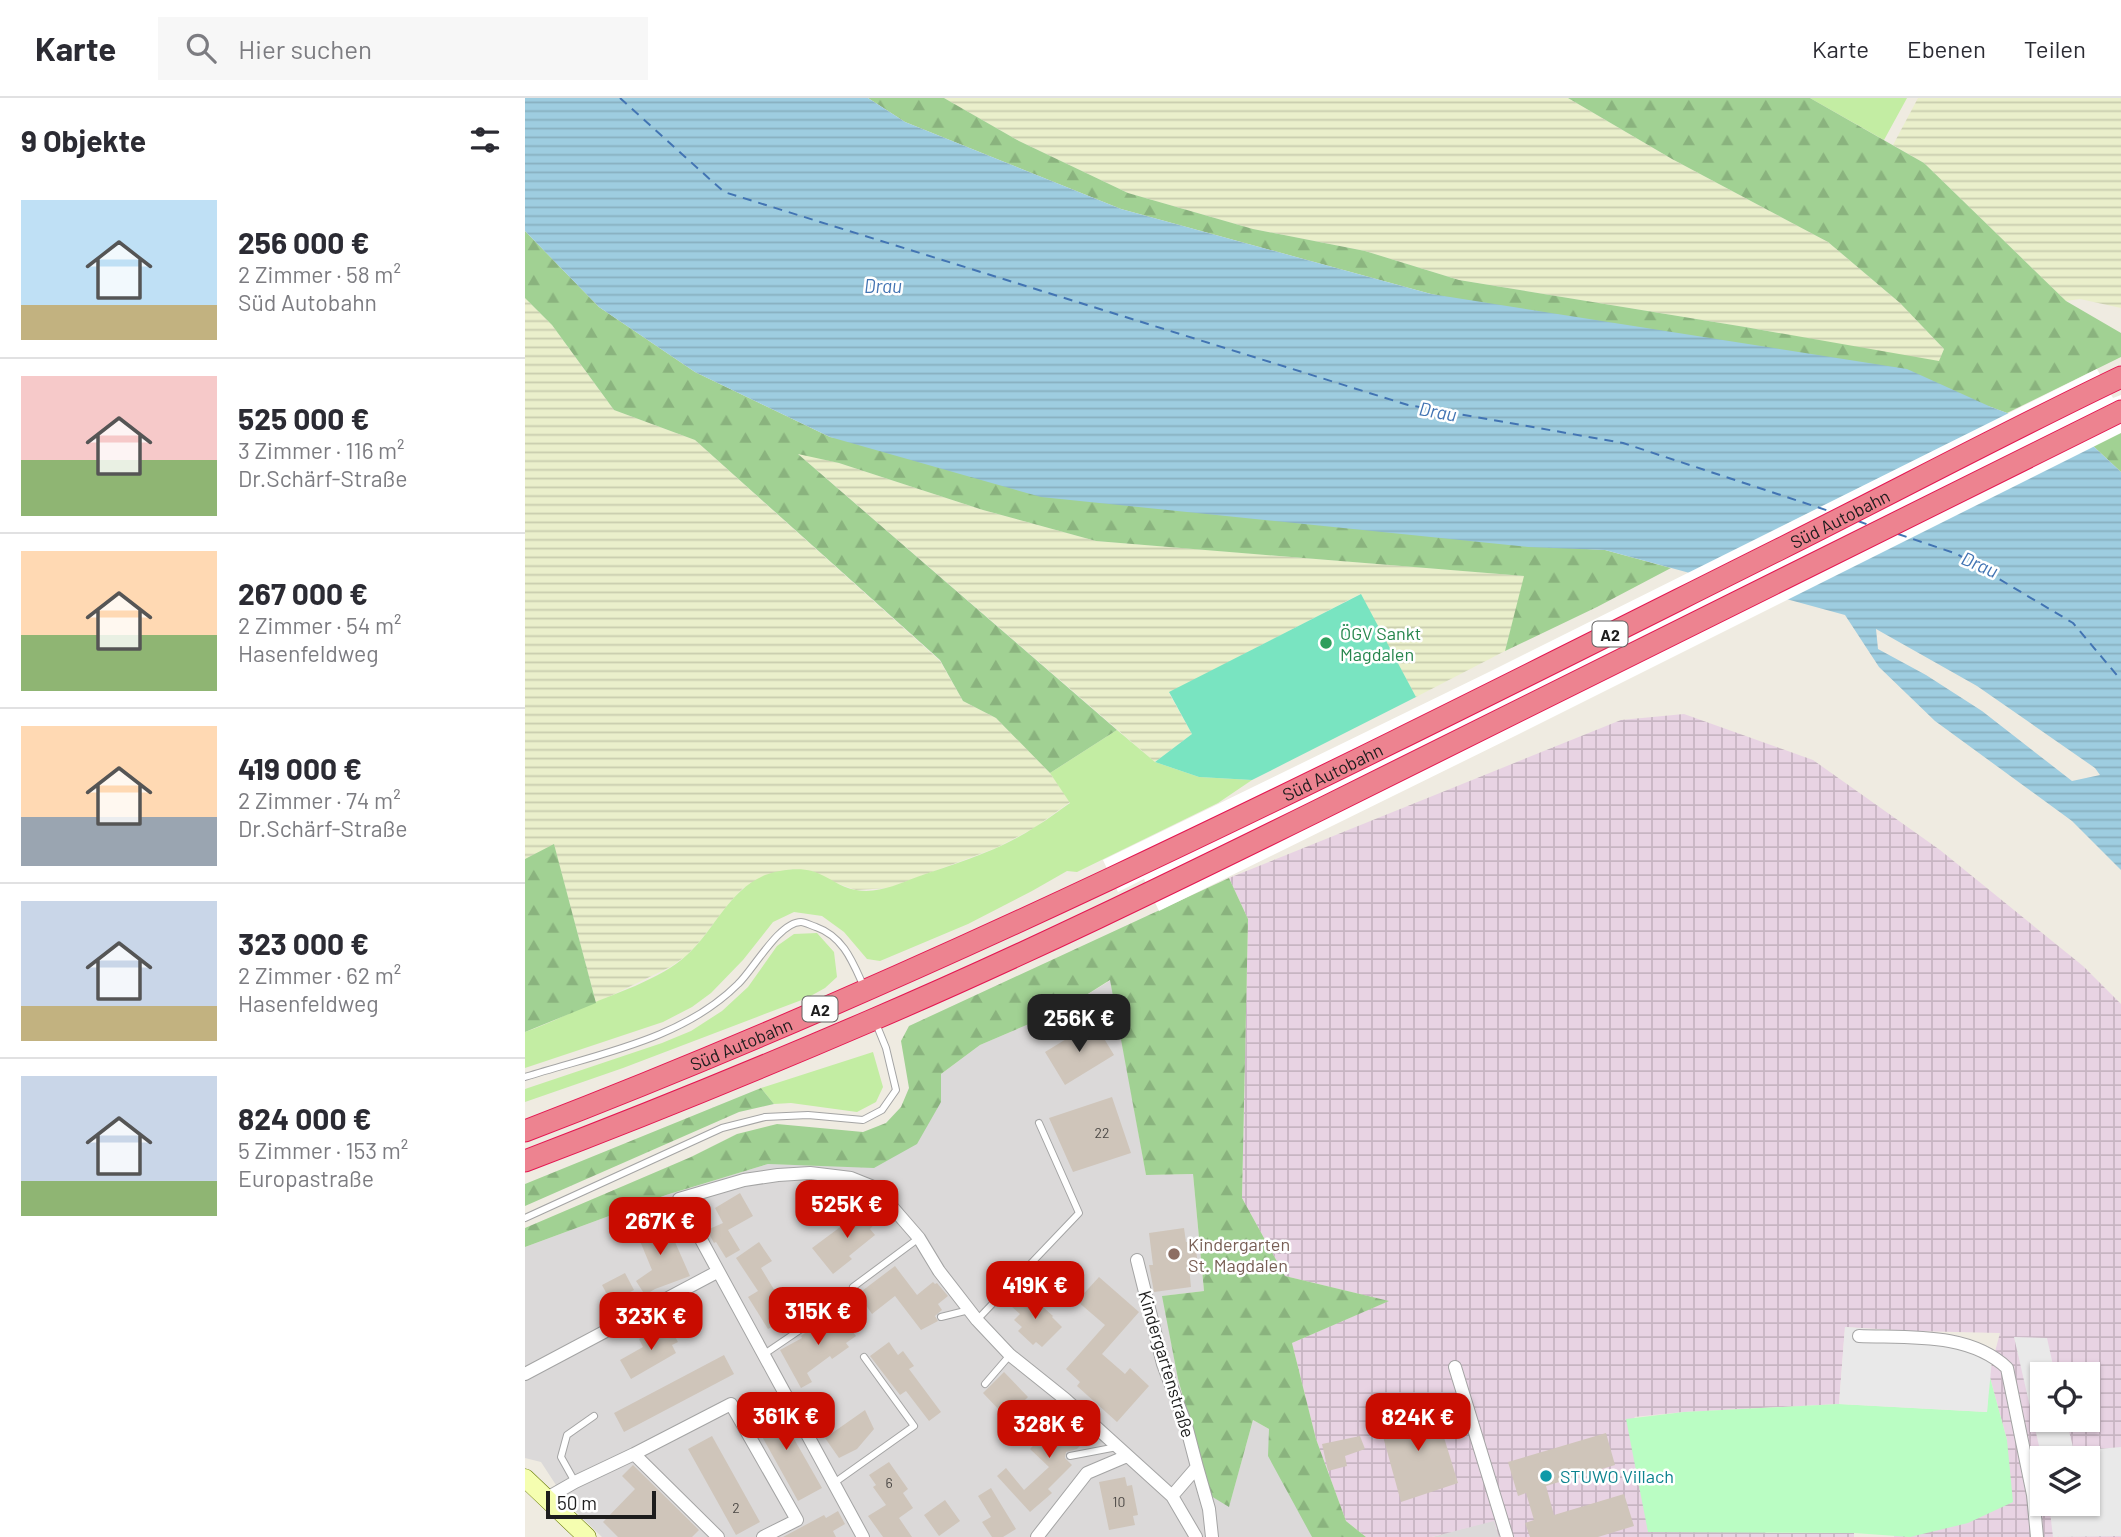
<!DOCTYPE html>
<html lang="de">
<head>
<meta charset="utf-8">
<style>
  :root { --surface:#fff; --page:#f7f7f7; --text:#2b2b33; --muted:#7c7c81; --line:#e1e1e2; --accent:#c90c00 }
  body { margin:0; font-family:Barlow,sans-serif; background:var(--page); color:var(--text); height:100vh; display:flex; flex-direction:column; font-size:26px; white-space:nowrap }
  * { box-sizing:border-box; margin:0 }
  p { font-size:23px; color:var(--muted) }
  .icon { flex:none; width:38px; height:38px; fill:none; stroke:currentColor; stroke-width:2; stroke-linecap:round; stroke-linejoin:round }
  .map { position:relative; flex:1; overflow:hidden }
  .drawer { display:flex; flex-direction:column; background:var(--surface); width:525px }
  .drawer>* { flex:none }
  .tools { position:absolute; left:1505px; top:1264px; display:grid; gap:14px }
  .tools a { display:grid; place-items:center; width:70px; height:70px; border-radius:0px; background:var(--surface); box-shadow:0 2px 5px #0004; font-size:35px }
  .scale { position:absolute; left:21px; bottom:18px; width:110px; box-sizing:border-box; padding-left:7px; border:4px solid #1d1d1d; border-top:0; font-size:19px; line-height:24px; white-space:nowrap; color:#1d1d1d; -webkit-text-stroke:5px #fff; paint-order:stroke }
  .price { position:absolute; translate:-50% -60px; padding:0 16px; border-radius:14px; background:var(--accent); color:#fff; font-size:23px; line-height:46px; filter:drop-shadow(0 2px 4px #0008) }
  .price::after { content:''; position:absolute; left:50%; top:42px; width:21px; height:16px; margin-left:-10px; background:inherit; clip-path:polygon(0 0,100% 0,50% 100%) }
  .price.active { background:#222; color:#fff }
  ul { padding:0; list-style:none }
  li { display:flex; align-items:center; gap:21px; height:175px; padding:0 21px }
  li+li { border-top:2px solid var(--line) }
  li span { display:grid; place-items:center; flex:none; width:196px; height:140px; border-radius:0px; color:#555 }
  li>.icon { margin-inline-start:auto }
  span .icon { width:84px; height:84px; fill:#fffc; stroke-width:1 }
  li b { font-size:30px }
  h2 { display:flex; justify-content:space-between; align-items:center; height:84px; padding:0 21px; font-size:30px }
  header { display:flex; align-items:center; gap:42px; box-sizing:border-box; height:98px; padding:0 35px; background:var(--surface); border-bottom:2px solid var(--line) }
  header strong { font-size:33px }
  nav { display:flex; gap:38px; margin-inline-start:auto; font-size:24px }
  .search { width:490px; height:63px; background:var(--page); display:flex; align-items:center; gap:18px; box-sizing:border-box; padding:0 24px; border-radius:0px; color:var(--muted); font-size:26px }
  main { display:flex; flex:1; min-height:0 }
  .map>svg:first-child { display:block }
</style>
</head>
<body>
<header>
<strong>Karte</strong>
<div class="search"><svg class="icon" aria-label="search" viewBox="0 0 24 24"><circle cx="10" cy="10" r="6"/><path d="M15 15l6 6"/></svg>Hier suchen</div>
<nav><a>Karte</a><a>Ebenen</a><a>Teilen</a></nav>
</header>
<main>
<section class="drawer">
<h2>9 Objekte<svg class="icon" aria-label="filters" viewBox="0 0 24 24"><path d="M4 7h16M4 17h16"/><circle cx="9" cy="7" r="2"/><circle cx="15" cy="17" r="2"/></svg></h2>
<ul>
<li><span style="background:linear-gradient(#bfe0f5 75%,#c2b280 0)"><svg class="icon" aria-label="home" viewBox="0 0 24 24"><path d="M3 11l9-7 9 7M6 9v11h12V9"/></svg></span><div><b>256 000 €</b><p>2 Zimmer · 58 m²</p><p>Süd Autobahn</p></div></li>
<li><span style="background:linear-gradient(#f6c9c9 60%,#8fb573 0)"><svg class="icon" aria-label="home" viewBox="0 0 24 24"><path d="M3 11l9-7 9 7M6 9v11h12V9"/></svg></span><div><b>525 000 €</b><p>3 Zimmer · 116 m²</p><p>Dr.Schärf-Straße</p></div></li>
<li><span style="background:linear-gradient(#ffd9b3 60%,#8fb573 0)"><svg class="icon" aria-label="home" viewBox="0 0 24 24"><path d="M3 11l9-7 9 7M6 9v11h12V9"/></svg></span><div><b>267 000 €</b><p>2 Zimmer · 54 m²</p><p>Hasenfeldweg</p></div></li>
<li><span style="background:linear-gradient(#ffd9b3 65%,#9aa5b1 0)"><svg class="icon" aria-label="home" viewBox="0 0 24 24"><path d="M3 11l9-7 9 7M6 9v11h12V9"/></svg></span><div><b>419 000 €</b><p>2 Zimmer · 74 m²</p><p>Dr.Schärf-Straße</p></div></li>
<li><span style="background:linear-gradient(#c9d6e8 75%,#c2b280 0)"><svg class="icon" aria-label="home" viewBox="0 0 24 24"><path d="M3 11l9-7 9 7M6 9v11h12V9"/></svg></span><div><b>323 000 €</b><p>2 Zimmer · 62 m²</p><p>Hasenfeldweg</p></div></li>
<li><span style="background:linear-gradient(#c9d6e8 75%,#8fb573 0)"><svg class="icon" aria-label="home" viewBox="0 0 24 24"><path d="M3 11l9-7 9 7M6 9v11h12V9"/></svg></span><div><b>824 000 €</b><p>5 Zimmer · 153 m²</p><p>Europastraße</p></div></li>
</ul>
</section>
<div class="map">
<svg width="1596" height="1439" viewBox="0 0 1596 1439">
  <defs>
    <pattern id="industrial-grid" width="8" height="8" patternUnits="userSpaceOnUse" patternTransform="scale(1.75)"><rect width="8" height="8" fill="#e8d3e3"/><path d="M0 4h8M4 0v8" fill="none" stroke="#c7b5c2"/></pattern>
    <pattern id="farmland-rules" width="6" height="5" patternUnits="userSpaceOnUse" patternTransform="scale(1.75)"><rect width="6" height="5" fill="#eaefcb"/><path d="M0 2.5h6" fill="none" stroke="#c8ccae"/></pattern>
    <pattern id="forest-firs" width="22" height="20" patternUnits="userSpaceOnUse" patternTransform="scale(1.75)"><rect width="22" height="20" fill="#a1d193"/><path d="M5 1l3.5 6h-7zM16 11l3.5 6h-7z" fill="#8ab37e"/></pattern>
    <pattern id="water-rules" width="6" height="5" patternUnits="userSpaceOnUse" patternTransform="scale(1.75)"><rect width="6" height="5" fill="#9ecde0"/><path d="M0 2.5h6" fill="none" stroke="#88b0c0"/></pattern>
  </defs>
  <rect width="100%" height="100%" fill="#efebe1"/>
  <path fill="#dbd9d9" d="M586,882L621,1077L668,1076L679,1193L638,1198L653,1281L676,1366L704,1408L728,1322L744,1331L787,1439H77L44,1407L16,1364L0,1360V1149L141,1097L243,1066L349,1069L416,1004V976L455,947L539,911Z
    M969,1422L974,1439H907Z"/>
  <path fill="url(#industrial-grid)" fill-rule="evenodd" d="M1159,616L1288,662L1415,752L1558,868L1596,906V1439H1369V1436L1385,1439L1482,1342L1464,1276L1475,1235L1387,1233L1320,1229L1314,1306L1159,1314L1109,1319L1241,1435H1329V1439H974L969,1423L907,1439H841L821,1423L791,1341L767,1245L863,1203L760,1178L717,1100L723,821L704,780L1096,622ZM1517,1276H1563V1321H1517ZM1517,1360H1563V1405H1517Z"/>
  <path fill="url(#farmland-rules)" d="M419,0H1043L1147,61L1303,144L1375,205L1419,251L1414,264L1220,229L934,182L840,153L728,131L603,95L494,43Z
    M1393,0H1596V210L1555,201L1541,203L1399,65L1368,47Z
    M0,200L27,227L89,312L170,342L415,563L438,603L471,620L525,675L545,704L509,730L471,750L364,790L331,792L308,784L287,773L266,771L218,790L205,804L175,843L161,858L145,869L71,905L29,747L0,761Z
    M272,355L314,365L458,412L571,443L1000,478L980,553L891,599L835,496L644,595L667,636L630,664Z"/>
  <path fill="#c3eda3" d="M1285,0H1382L1359,42Z
    M592,632L630,664L674,679L727,682L693,705L552,774L542,773L507,793L443,826L355,863L342,861L319,834L297,818L269,814L248,824L218,862L186,895L167,909L138,924L0,970V934C18,928 36,919 54,911C87,896 136,882 163,856C190,831 204,792 240,777C253,772 273,769 287,773C302,777 315,790 331,792C353,796 373,786 392,779C432,765 474,753 510,729C522,722 533,713 545,705L525,675Z
    M292,835L309,854L312,879L300,890L282,900L98,970L0,1004V991L137,945L166,933L197,913L223,889L252,848L269,836Z
    M348,954L358,989L351,1004L332,1014L266,1005L249,1006L236,990Z"/>
  <path fill="url(#forest-firs)" d="M343,0H419L494,43L603,95L728,131L840,153L934,182L1220,229L1414,263L1419,251L1375,205L1303,144L1147,61L1043,0H1285L1399,65L1541,203L1596,235V259L1482,315L1466,309L906,196L596,111L380,24Z
    M0,133L74,209L170,274L305,339L1044,450L1080,452L1146,470L1072,509L980,553L999,478L571,443L458,412L314,365L273,356L592,632L525,675L471,620L438,603L415,562L170,342L89,312L27,227L0,200Z
    M1596,331V374L1566,346Z
    M29,746L71,905L0,934V761Z
    M704,780L723,821L717,1100L760,1178L864,1203L767,1245L791,1341L821,1423L841,1439H787L743,1358L744,1331L728,1322L704,1409L686,1398L653,1281L637,1198L679,1193L668,1076L621,1077L585,882L539,911L455,947L416,976V1004L392,1046L349,1070L243,1066L141,1097L0,1149V1130L166,1059L212,1036L252,1026L338,1034L361,1025L376,1009L384,990L376,943L384,928Z
    M236,990L249,1006L214,1014L0,1108V1086Z"/>
  <path fill="#bafdc3" d="M1464,1276L1482,1342L1488,1404L1443,1425L1385,1439L1329,1435L1123,1434L1101,1321L1159,1314L1314,1306L1462,1314Z"/>
  <path fill="#79e4c1" d="M836,496L891,599L727,682L674,679L630,664L667,636L644,594Z"/>
  <path fill="#e9e9e9" d="M1320,1229L1435,1238L1468,1251L1462,1314L1314,1306Z
    M1489,1239L1522,1240L1530,1276H1517V1321H1541L1549,1353L1596,1349V1438L1528,1439L1524,1405H1563V1360H1517V1361Z"/>
  <path fill="url(#water-rules)" fill-rule="evenodd" d="M0,0H343L380,24L596,111L906,196L1382,271L1466,309L1566,346L1596,374V772L1547,723L1410,623L1354,569L1320,517L1080,452L1003,449L516,399L305,339L170,274L74,209L0,133ZM1351,531L1452,588L1570,670L1575,677L1547,683L1457,613L1401,577L1353,551Z"/>
  <path fill="#fff" d="M1572,271L1588,300L1596,297V335L990,638L634,813L619,781L593,794L578,762L966,573Z"/>
  <g fill="none" stroke-linecap="round" stroke-linejoin="round">
    <path stroke="#4274b3" stroke-width="2" stroke-dasharray="9 7" stroke-linecap="butt" d="M95,0L199,94L883,307L1098,345L1304,413
      M1333,423L1344,427
      M1373,436L1432,456L1548,525L1596,582"/>
  </g>
  <path fill="#cfc5ba" d="M569,924L589,957L540,987L520,954Z
    M587,999L606,1055L548,1074L524,1020Z
    M215,1095L228,1118L203,1132L215,1152L201,1160L191,1144L189,1145L182,1132L198,1125L190,1110Z
    M345,1107L355,1120L345,1131L350,1137L324,1158L327,1161L308,1176L287,1150Z
    M139,1119L165,1178L130,1191L120,1197L111,1183L127,1172L110,1131Z
    M659,1130L661,1144L670,1143L673,1168L664,1169L666,1189L629,1194L624,1167H628L624,1135Z
    M234,1144L247,1163L236,1170L265,1218L243,1231L223,1199L233,1193L211,1160Z
    M370,1168L392,1197L408,1184L410,1186L412,1185L423,1198L413,1206L417,1212L410,1218L413,1223L396,1232L370,1198L347,1216L333,1196Z
    M100,1175L109,1192L86,1204L77,1187Z
    M574,1179L614,1214L577,1256L600,1276L605,1270L624,1288L592,1324L552,1288L555,1284L541,1271L580,1227L552,1203Z
    M500,1193L528,1218L527,1219L537,1229L517,1249L511,1244L508,1247L493,1233L497,1229L489,1222L495,1216L486,1208Z
    M311,1212L331,1238L321,1245L324,1249L307,1261L305,1258L282,1275L287,1284L276,1290L255,1252L277,1240L276,1238Z
    M143,1226L153,1244L147,1247L151,1255L106,1281L95,1262L118,1249L114,1241Z
    M364,1244L373,1257L378,1253L389,1268L384,1271L416,1314L404,1323L381,1293L375,1297L345,1258Z
    M199,1257L209,1276L99,1334L89,1315Z
    M479,1274L503,1299L485,1317L480,1312L477,1315L458,1295Z
    M248,1304L297,1390L273,1403L225,1317Z
    M909,1307L933,1385L876,1404L854,1324Z
    M340,1312L349,1331L332,1351L314,1360L300,1340Z
    M541,1313L566,1336L552,1351L541,1354L540,1360L547,1367L523,1391L527,1395L505,1414L472,1378L481,1370L499,1392L524,1369L505,1351Z
    M1081,1335L1090,1367L1021,1388L1029,1417L1099,1396L1109,1428L1073,1439H1005L1000,1425L1009,1422L1001,1395L993,1398L983,1364Z
    M187,1338L235,1424L211,1437L163,1351Z
    M835,1338L840,1351L820,1358L822,1368L803,1373L797,1346Z
    M364,1364L383,1391L378,1395L388,1410L374,1420L387,1439H358L343,1418L361,1407L348,1389L351,1387L344,1377Z
    M108,1367L174,1432L167,1439H93L78,1424L110,1391L97,1378Z
    M600,1379L602,1388L607,1387L613,1417L608,1418L610,1427L584,1432L574,1384Z
    M466,1390L491,1431L478,1439H467L457,1424L466,1419L453,1398Z
    M420,1402L435,1423L414,1438L399,1417Z
    M313,1413L320,1426L308,1433L311,1439H258L299,1417L301,1420Z"/>
  <g fill="none" stroke-linecap="round" stroke-linejoin="round">
    <defs>
      <path id="lane" d="M0,979C72,956 157,942 213,886C228,872 254,824 276,824C280,824 287,828 291,829C319,839 328,865 339,889
        M0,1120L197,1030L240,1019L283,1017L338,1022L357,1012L371,992L361,950L350,923
        M328,1189L394,1140
        M416,1219L444,1212
        M452,1222L554,1115L514,1025
        M238,1257L288,1223
        M460,1286L485,1257
        M545,1358L592,1349
        M50,1384L36,1359L42,1337L69,1318
        M309,1385L389,1328L339,1259"/>
      <path id="street" d="M612,1162L638,1266L661,1327L672,1369L647,1398
        M1334,1238C1383,1240 1444,1234 1482,1270L1508,1397L1512,1439
        M930,1269L982,1439
        M0,1276L192,1174
        M109,1356L193,1439
        M672,1369L684,1411L687,1439
        M22,1400L50,1384L109,1356L206,1306L272,1422L238,1439
        M338,1439L154,1101L219,1082L253,1077L285,1075L326,1080L346,1088L361,1102L394,1140L414,1173L452,1222L485,1257L540,1301L647,1398L671,1439
        M512,1439L562,1375L602,1358"/>
      <path id="secondary" d="M0,1380L62,1439"/>
      <g id="highway">
        <path id="s1" d="M0,1033C431,868 843,657 1255,451C1369,394 1481,334 1596,279"/>
        <path d="M0,1063C116,1019 231,972 345,923C497,858 646,785 794,712C1063,581 1329,446 1596,313"/>
      </g>
    </defs>
    <use href="#lane" stroke="#a4a4a4" stroke-width="8"/>
    <use href="#street" stroke="#a4a4a4" stroke-width="14"/>
    <use href="#secondary" stroke="#637700" stroke-width="19"/>
    <use href="#highway" stroke="#e41751" stroke-width="23"/>
    <use href="#lane" stroke="#fff" stroke-width="6"/>
    <use href="#street" stroke="#fff" stroke-width="12"/>
    <use href="#secondary" stroke="#f5feb0" stroke-width="18"/>
    <use href="#highway" stroke="#ed8390" stroke-width="21"/>
  </g>
  <circle fill="#2e9e5b" stroke="#fff" stroke-width="2.5" cx="801" cy="545" r="7"/>
  <circle fill="#8d6e63" stroke="#fff" stroke-width="2.5" cx="649" cy="1156" r="7"/>
  <circle fill="#0f9aa8" stroke="#fff" stroke-width="2.5" cx="1021" cy="1378" r="7"/>
  <g text-anchor="middle" dominant-baseline="central" stroke-width="5" stroke-linejoin="round" paint-order="stroke">
    <g font-size="14" fill="#4a4744">
      <text x="577" y="1034">22</text>
      <text x="364" y="1384">6</text>
      <text x="594" y="1403">10</text>
      <text x="211" y="1409">2</text>
    </g>
    <g fill="#fff" stroke="#616161" stroke-width="2">
      <rect x="1067.5" y="523.5" width="35" height="25" rx="5"/>
      <rect x="277.5" y="898.5" width="35" height="25" rx="5"/>
    </g>
    <g font-size="16" font-weight="bold" fill="#1d1d1d">
      <text x="1085" y="536">A2</text>
      <text x="295" y="911">A2</text>
    </g>
    <g font-size="18" fill="#1d1d1d" stroke="#fff">
      <text stroke="none"><textPath href="#s1" startOffset="1451">Süd Autobahn</textPath></text>
      <text stroke="none"><textPath href="#s1" startOffset="884">Süd Autobahn</textPath></text>
      <text stroke="none"><textPath href="#s1" startOffset="233">Süd Autobahn</textPath></text>
      <text transform="translate(642 1266) rotate(73)">Kindergartenstraße</text>
    </g>
    <g font-size="18" fill="#27864d" stroke="#fff" text-anchor="start">
      <text x="815" y="535">ÖGV Sankt<tspan x="815" dy="21">Magdalen</tspan></text>
    </g>
    <g font-size="18" fill="#785e54" stroke="#fff" text-anchor="start">
      <text x="663" y="1146">Kindergarten<tspan x="663" dy="21">St. Magdalen</tspan></text>
    </g>
    <g font-size="18" fill="#0d838f" stroke="#fff" text-anchor="start">
      <text x="1035" y="1378">STUWO Villach</text>
    </g>
    <g font-size="19" font-style="italic" fill="#4274b3" stroke="#fff">
      <text x="358" y="187">Drau</text>
      <text transform="translate(913 313) rotate(10)">Drau</text>
      <text transform="translate(1455 466) rotate(23)">Drau</text>
    </g>
  </g>
</svg>
<div class="tools">
<a><svg class="icon" aria-label="locate" viewBox="0 0 24 24"><circle cx="12" cy="12" r="6"/><path d="M12 2v4M12 18v4M2 12h4M18 12h4"/></svg></a>
<a><svg class="icon" aria-label="layers" viewBox="0 0 24 24"><path d="M12 4l9 5-9 5-9-5zM3 14l9 5 9-5"/></svg></a>
</div>
<div class="scale">50 m</div>
<b class="price active" style="left:554px;top:956px">256K €</b>
<b class="price" style="left:322px;top:1142px">525K €</b>
<b class="price" style="left:135px;top:1159px">267K €</b>
<b class="price" style="left:510px;top:1223px">419K €</b>
<b class="price" style="left:293px;top:1249px">315K €</b>
<b class="price" style="left:126px;top:1254px">323K €</b>
<b class="price" style="left:261px;top:1354px">361K €</b>
<b class="price" style="left:893px;top:1355px">824K €</b>
<b class="price" style="left:524px;top:1362px">328K €</b>
</div>
</main>
</body>
</html>
